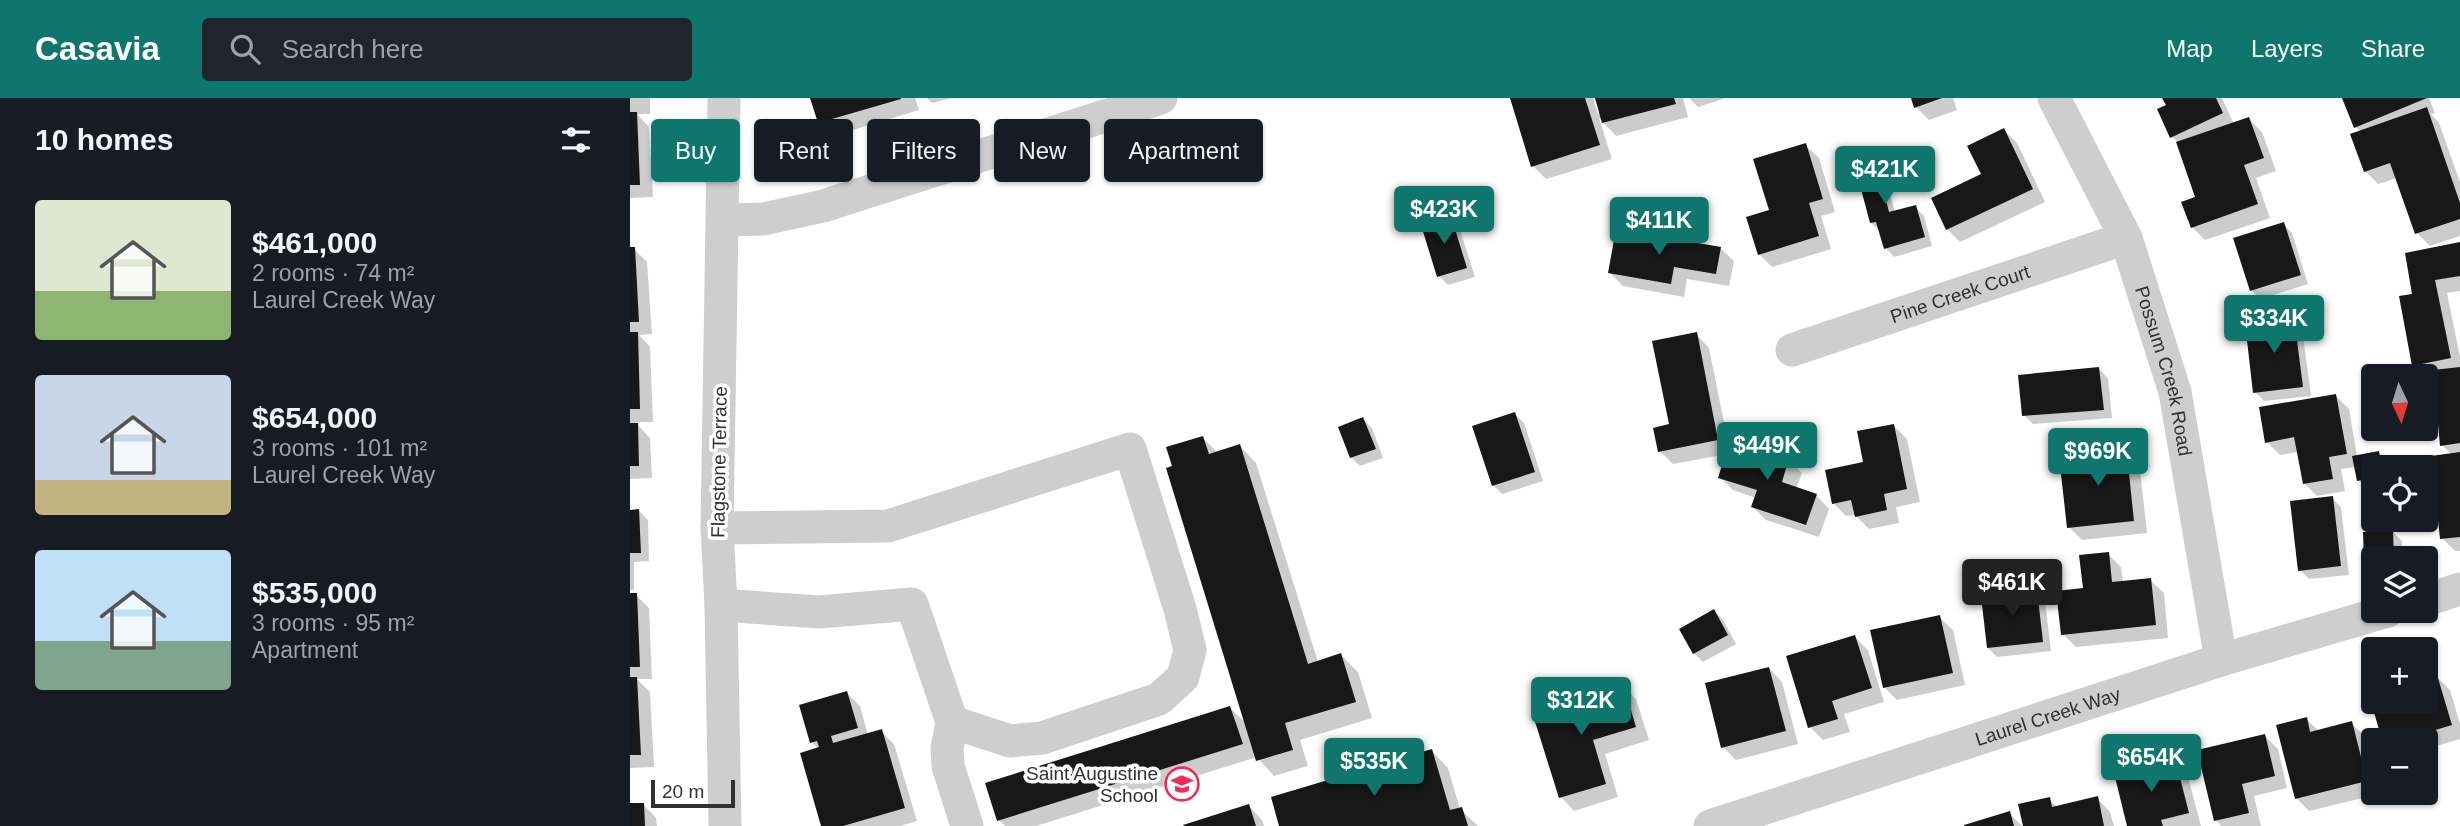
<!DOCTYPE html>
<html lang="en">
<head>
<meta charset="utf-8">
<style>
  :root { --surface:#171b24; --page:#20242c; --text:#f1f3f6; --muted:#9ea1a6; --accent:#0f766e }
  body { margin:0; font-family:Helvetica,sans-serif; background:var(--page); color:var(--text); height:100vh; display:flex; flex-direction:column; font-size:26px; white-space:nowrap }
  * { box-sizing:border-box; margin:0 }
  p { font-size:23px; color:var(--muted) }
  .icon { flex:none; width:38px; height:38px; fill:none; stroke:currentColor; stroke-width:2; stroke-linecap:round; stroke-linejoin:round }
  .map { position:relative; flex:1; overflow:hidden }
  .side { display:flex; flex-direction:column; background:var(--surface); width:630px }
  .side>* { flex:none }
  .top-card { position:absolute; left:21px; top:21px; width:665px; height:63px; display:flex; gap:14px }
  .needle { width:46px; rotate:176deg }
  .controls { position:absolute; left:1731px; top:266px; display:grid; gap:14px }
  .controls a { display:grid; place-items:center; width:77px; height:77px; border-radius:7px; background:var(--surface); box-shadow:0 2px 5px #0004; font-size:35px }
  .scale { position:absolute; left:21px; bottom:18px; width:84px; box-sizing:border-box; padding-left:7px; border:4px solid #313131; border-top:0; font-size:19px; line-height:24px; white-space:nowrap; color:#313131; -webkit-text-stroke:5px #fff; paint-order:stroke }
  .price { position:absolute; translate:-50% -60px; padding:0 16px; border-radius:7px; background:var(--accent); color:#fff; font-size:23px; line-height:46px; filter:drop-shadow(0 2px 4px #0008) }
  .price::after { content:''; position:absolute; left:50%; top:42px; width:21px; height:16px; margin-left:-10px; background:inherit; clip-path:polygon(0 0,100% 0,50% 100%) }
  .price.current { background:#222; color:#fff }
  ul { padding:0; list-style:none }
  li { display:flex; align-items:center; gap:21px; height:175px; padding:0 35px }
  li span { display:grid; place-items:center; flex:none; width:196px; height:140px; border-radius:7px; color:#555 }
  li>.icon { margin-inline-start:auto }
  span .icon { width:84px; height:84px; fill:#fffc; stroke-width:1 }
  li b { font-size:30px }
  h2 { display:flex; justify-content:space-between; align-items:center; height:84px; padding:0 35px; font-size:30px }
  .pill { padding:0 24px; border-radius:7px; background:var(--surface); box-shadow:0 2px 5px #0004; font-size:24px; line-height:63px }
  .pill.current { background:var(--accent); color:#fff }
  header { display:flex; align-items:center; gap:42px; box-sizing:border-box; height:98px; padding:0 35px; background:var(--accent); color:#fff }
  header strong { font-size:33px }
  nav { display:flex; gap:38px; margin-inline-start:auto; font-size:24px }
  .search { width:490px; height:63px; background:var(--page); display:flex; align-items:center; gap:18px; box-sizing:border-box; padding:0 24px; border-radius:7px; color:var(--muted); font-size:26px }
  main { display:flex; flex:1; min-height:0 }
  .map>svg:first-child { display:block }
</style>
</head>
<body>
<header>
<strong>Casavia</strong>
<div class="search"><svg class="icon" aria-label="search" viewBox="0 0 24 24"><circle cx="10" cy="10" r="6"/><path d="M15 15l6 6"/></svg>Search here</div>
<nav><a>Map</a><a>Layers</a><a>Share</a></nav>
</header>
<main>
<section class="side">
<h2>10 homes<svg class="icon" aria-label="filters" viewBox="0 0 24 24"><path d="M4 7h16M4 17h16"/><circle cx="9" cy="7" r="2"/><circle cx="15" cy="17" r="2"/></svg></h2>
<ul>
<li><span style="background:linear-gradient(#dfe7d0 65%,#8fb573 0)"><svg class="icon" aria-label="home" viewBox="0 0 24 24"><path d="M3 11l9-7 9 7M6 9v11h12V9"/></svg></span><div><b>$461,000</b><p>2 rooms · 74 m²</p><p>Laurel Creek Way</p></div></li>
<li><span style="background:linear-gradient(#c9d6e8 75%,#c2b280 0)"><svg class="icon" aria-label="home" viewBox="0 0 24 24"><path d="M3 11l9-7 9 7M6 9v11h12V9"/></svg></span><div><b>$654,000</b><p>3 rooms · 101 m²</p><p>Laurel Creek Way</p></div></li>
<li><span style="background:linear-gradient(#bfe0f5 65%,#7fa58c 0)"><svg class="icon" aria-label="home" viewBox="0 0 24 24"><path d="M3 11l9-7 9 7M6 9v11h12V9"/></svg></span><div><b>$535,000</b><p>3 rooms · 95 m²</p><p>Apartment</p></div></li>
</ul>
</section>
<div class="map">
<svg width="1830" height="728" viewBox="0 0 1830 728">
  <rect width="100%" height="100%" fill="#fff"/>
  <path fill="#0003" d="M0,0H20V16H7L19,29L23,99L0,100Z
    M182,0H285L289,12L203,38L190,25Z
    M297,0H322L302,5Z
    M882,0H963L968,16L971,15L967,0H1053L1058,19L986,38L969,20L982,61L916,81L903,68Z
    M1059,0H1096L1068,9Z
    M1283,0H1323L1327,12L1299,22L1286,9Z
    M1534,0H1592L1604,26L1619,21L1632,34L1646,73L1626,80L1640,120L1575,142L1562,129L1568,100L1549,45L1542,39L1538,8Z
    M1714,0H1799L1805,15L1801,16L1809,25L1830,84V138L1800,148L1787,135L1767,80L1748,86L1735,73L1731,34L1726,29Z
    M1374,32L1387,45L1415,104L1330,144L1317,131L1353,77Z
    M1175,47L1189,60L1205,114L1191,118L1201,151L1142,169L1129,156Z
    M1242,53L1251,62L1265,115L1285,109L1294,118L1302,148L1264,159L1256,150L1251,134L1241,125Z
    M820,120L829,129L845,179L818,187L809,178Z
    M1653,126L1662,135L1678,186L1630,201L1621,192Z
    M1830,146V193L1817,195L1830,259V453H1825L1812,440L1822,357L1812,347L1805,278L1797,280L1783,267L1785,197Z
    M1090,150L1104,163L1099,188L1057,181L1054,199L993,188L980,175Z
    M0,151H4L17,164L22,236L9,237L20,249L23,324H5L20,340L22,380L0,381Z
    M1664,221L1672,230L1681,298L1634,303L1625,294Z
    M1066,236L1079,250L1099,349L1158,362L1172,375L1166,391L1186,397L1199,411L1189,439L1136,422L1123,409L1126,400L1103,392L1090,379L1097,356L1043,366L1030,353L1041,328Z
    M1469,271L1478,280L1482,320L1403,326L1394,317Z
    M1705,297L1719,311L1727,358L1748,355L1752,359L1754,369H1743V384L1732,386L1728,382L1726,369L1711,371L1715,393L1687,398L1674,385L1668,354L1650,357L1637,344Z
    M885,316L894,325L913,383L872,396L863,387Z
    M733,321L742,330L753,360L730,368L721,359Z
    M1264,328L1277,341L1290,404L1266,409L1269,425L1239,431L1225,417L1216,418L1203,405Z
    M573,340L588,355L610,348L626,365L688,564L711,557L728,574L742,620L670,642L678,668L644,678L627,659L406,728H375L369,722L600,610L617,626L544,369Z
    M1495,349L1509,362L1517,435L1452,442L1439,429L1449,366Z
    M1702,400L1711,409L1719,477L1679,481L1670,472Z
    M0,413H9L18,422L19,463L4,464V492H0Z
    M1763,434L1772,443V460H1743V471L1736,464Z
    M1478,456L1491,469L1493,485L1520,482L1534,495L1538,540L1446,549L1433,536L1455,492Z
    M1406,494L1415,503L1421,553L1367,559L1358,550Z
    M0,497H6L19,510L22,581H7L20,594L24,669L0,670Z
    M1084,513L1093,522L1106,546L1073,564L1064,555Z
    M1309,519L1323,532L1335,587L1267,602L1254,589Z
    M1225,539L1238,552L1254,604L1214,616L1220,634L1193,642L1180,629Z
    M1139,570L1152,584L1168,646L1106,662L1093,649Z
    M1807,579L1820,592L1830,626V641L1796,651V642H1754L1741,598L1743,597V604H1796V582Z
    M993,588L1006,601L1019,642L975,656L988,699L944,713L931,699Z
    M217,595L230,608L238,637L251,633L264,646L287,723L270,728H193L189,651L182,644Z
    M1676,621L1689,633L1721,625L1735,638L1743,671V695L1749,696L1679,713L1666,700Z
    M1635,638L1648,651L1657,690L1624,698L1631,728H1591L1586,722Z
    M802,653L818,670L830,711L848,728H651Z
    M1796,656L1804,686L1796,688Z
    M1544,662L1557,675L1571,728H1499Z
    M1467,700L1480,714L1484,728H1395L1419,701L1427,709Z
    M13,706L26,720L27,728H0V707Z
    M619,708L632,722L634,728H557Z
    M1379,715L1392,728H1338Z"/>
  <path fill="#181818" d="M180,0H271V1L188,25Z
    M880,0H955L970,47L901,69Z
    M965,0H1044L1046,6L972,25Z
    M1281,0H1312L1284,10Z
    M1532,0H1586L1593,15L1540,40L1527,11L1536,7Z
    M1712,0H1797L1724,30Z
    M1797,9L1830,105V121L1785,136L1760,65L1734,74L1720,36Z
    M0,14H7L10,87H0Z
    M1619,19L1634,60L1614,67L1628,106L1561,130L1551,104L1565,99L1546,44Z
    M1374,30L1403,91L1316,132L1301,100L1351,76L1337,48Z
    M1176,45L1193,101L1179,105L1189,138L1128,157L1116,119L1139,112L1123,61Z
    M1243,51L1259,114L1286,107L1295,139L1254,151L1246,124L1240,125L1222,57Z
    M821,118L837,170L807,179L791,127Z
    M1654,124L1671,177L1620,193L1603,140Z
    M986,131L1091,149L1086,176L1044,169L1041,186L978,175Z
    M1830,144V178L1805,182L1821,260L1782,268L1769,198L1782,196L1775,155Z
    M0,149H5L9,224H0Z
    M1664,219L1673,289L1623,295L1615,225Z
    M0,234H8L10,311H0Z
    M1067,234L1088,342L1028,354L1023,330L1039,326L1022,243Z
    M1469,269L1474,312L1392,318L1388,277Z
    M1830,269V345L1810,348L1803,272Z
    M1706,296L1717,356L1699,359L1703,381L1673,386L1664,339L1635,345L1629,309Z
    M885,314L905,374L862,388L842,328Z
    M733,319L746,351L720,360L708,329Z
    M0,325H8L9,368H0Z
    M1264,326L1277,391L1254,396L1257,412L1225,419L1221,402L1202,406L1195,372L1233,364L1227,333Z
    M573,338L579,356L610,346L678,566L711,555L726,604L655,625L663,652L626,663L536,370L542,368L536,349Z
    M1100,341L1159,360L1152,384L1187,396L1176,427L1121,409L1127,392L1088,380Z
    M1496,347L1504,423L1437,430L1430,367L1447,365L1446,353Z
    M1749,353L1752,369H1743V380L1727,383L1722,358Z
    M1830,354V439L1810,441L1801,358Z
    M1703,398L1711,468L1668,473L1660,403Z
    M9,411L11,455H0V412Z
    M1763,433L1764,460H1743V464H1734L1733,434Z
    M1479,454L1482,484L1521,480L1526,527L1431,537L1426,493L1453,490L1449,457Z
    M1407,492L1413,544L1357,550L1351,498Z
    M0,495H7L10,569H0Z
    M1084,511L1098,537L1063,556L1049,531Z
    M1310,517L1323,575L1253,590L1240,532Z
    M1225,537L1242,590L1202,603L1208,621L1178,630L1156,558Z
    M1139,569L1156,633L1091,650L1075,585Z
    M1807,577L1822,627L1782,639L1783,642H1752L1739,597L1743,595V604H1796V580Z
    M0,579H7L11,657H0Z
    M993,586L1006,629L963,642L976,686L929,700L902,614Z
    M217,593L228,630L201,638L203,645L252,631L275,710L213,728H191L170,655L189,649L187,643L180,645L169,607Z
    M600,608L613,646L367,723L355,685Z
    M1677,619L1680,634L1722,623L1737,683L1665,701L1646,627Z
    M1635,636L1645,678L1612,686L1619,715L1584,723L1567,652Z
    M802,651L820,712L832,709L838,728H649L641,699Z
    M1545,660L1559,715L1531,722L1533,728H1497L1484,675Z
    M1468,698L1474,728H1393L1388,706L1420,699L1422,709Z
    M0,705H14L15,728H0Z
    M619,706L626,728H554L553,727Z
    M1380,713L1384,728H1334V727Z"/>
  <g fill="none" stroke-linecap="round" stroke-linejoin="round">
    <g stroke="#cecece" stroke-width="33">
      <path d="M94,0L87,430L91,507L95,728"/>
      <path id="s1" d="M1424,0L1496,140L1545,294L1591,562"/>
      <path d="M93,122L134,121L193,108L531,0"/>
      <path id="s2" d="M1162,252L1496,140"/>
      <path d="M87,430L258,428L500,351L550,511L560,552L553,579L529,601L412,640L380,643L322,624L282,506L189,514L91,507"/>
      <path d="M1796,502L1830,491"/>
      <path d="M322,624L317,650L318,668L337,728"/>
      <path id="s3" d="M1080,728L1591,562L1758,513"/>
    </g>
  </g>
  <defs>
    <symbol id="school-ring" viewBox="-11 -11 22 22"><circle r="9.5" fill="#fff" stroke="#f12a58" stroke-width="1.5"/><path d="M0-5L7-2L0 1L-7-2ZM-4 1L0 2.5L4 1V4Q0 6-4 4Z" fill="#f12a58"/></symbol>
  </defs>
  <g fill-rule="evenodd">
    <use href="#school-ring" x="533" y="667" width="38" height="38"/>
  </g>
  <g text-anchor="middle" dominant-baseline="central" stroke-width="7" stroke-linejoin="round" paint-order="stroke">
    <g font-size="19" fill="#313131" stroke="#fff">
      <text stroke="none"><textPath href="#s2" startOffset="177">Pine Creek Court</textPath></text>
      <text stroke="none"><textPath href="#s1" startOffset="296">Possum Creek Road</textPath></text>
      <text transform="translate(89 364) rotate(-89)">Flagstone Terrace</text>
      <text stroke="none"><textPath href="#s3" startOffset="355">Laurel Creek Way</textPath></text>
    </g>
    <g font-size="19" fill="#313131" stroke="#fff" text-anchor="end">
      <text x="528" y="675">Saint Augustine<tspan x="528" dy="22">School</tspan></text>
    </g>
  </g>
</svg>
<div class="controls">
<a><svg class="needle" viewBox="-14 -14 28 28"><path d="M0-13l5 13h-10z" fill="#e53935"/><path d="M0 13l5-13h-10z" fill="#9ea1a6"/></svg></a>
<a><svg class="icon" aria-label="locate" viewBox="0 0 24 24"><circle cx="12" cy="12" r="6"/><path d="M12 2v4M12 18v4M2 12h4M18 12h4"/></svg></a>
<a><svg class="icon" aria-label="layers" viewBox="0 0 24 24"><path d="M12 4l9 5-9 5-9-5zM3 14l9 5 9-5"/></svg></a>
<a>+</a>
<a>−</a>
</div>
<div class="scale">20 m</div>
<b class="price" style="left:1255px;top:108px">$421K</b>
<b class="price" style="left:814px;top:148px">$423K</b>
<b class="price" style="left:1029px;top:159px">$411K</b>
<b class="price" style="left:1644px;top:257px">$334K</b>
<b class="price" style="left:1137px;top:384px">$449K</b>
<b class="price" style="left:1468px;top:390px">$969K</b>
<b class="price current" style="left:1382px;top:521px">$461K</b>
<b class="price" style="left:951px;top:639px">$312K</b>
<b class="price" style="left:1521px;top:696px">$654K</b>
<b class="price" style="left:744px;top:700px">$535K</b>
<div class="top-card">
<a class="pill current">Buy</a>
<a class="pill">Rent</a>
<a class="pill">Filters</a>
<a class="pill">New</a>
<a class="pill">Apartment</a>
</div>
</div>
</main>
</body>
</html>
